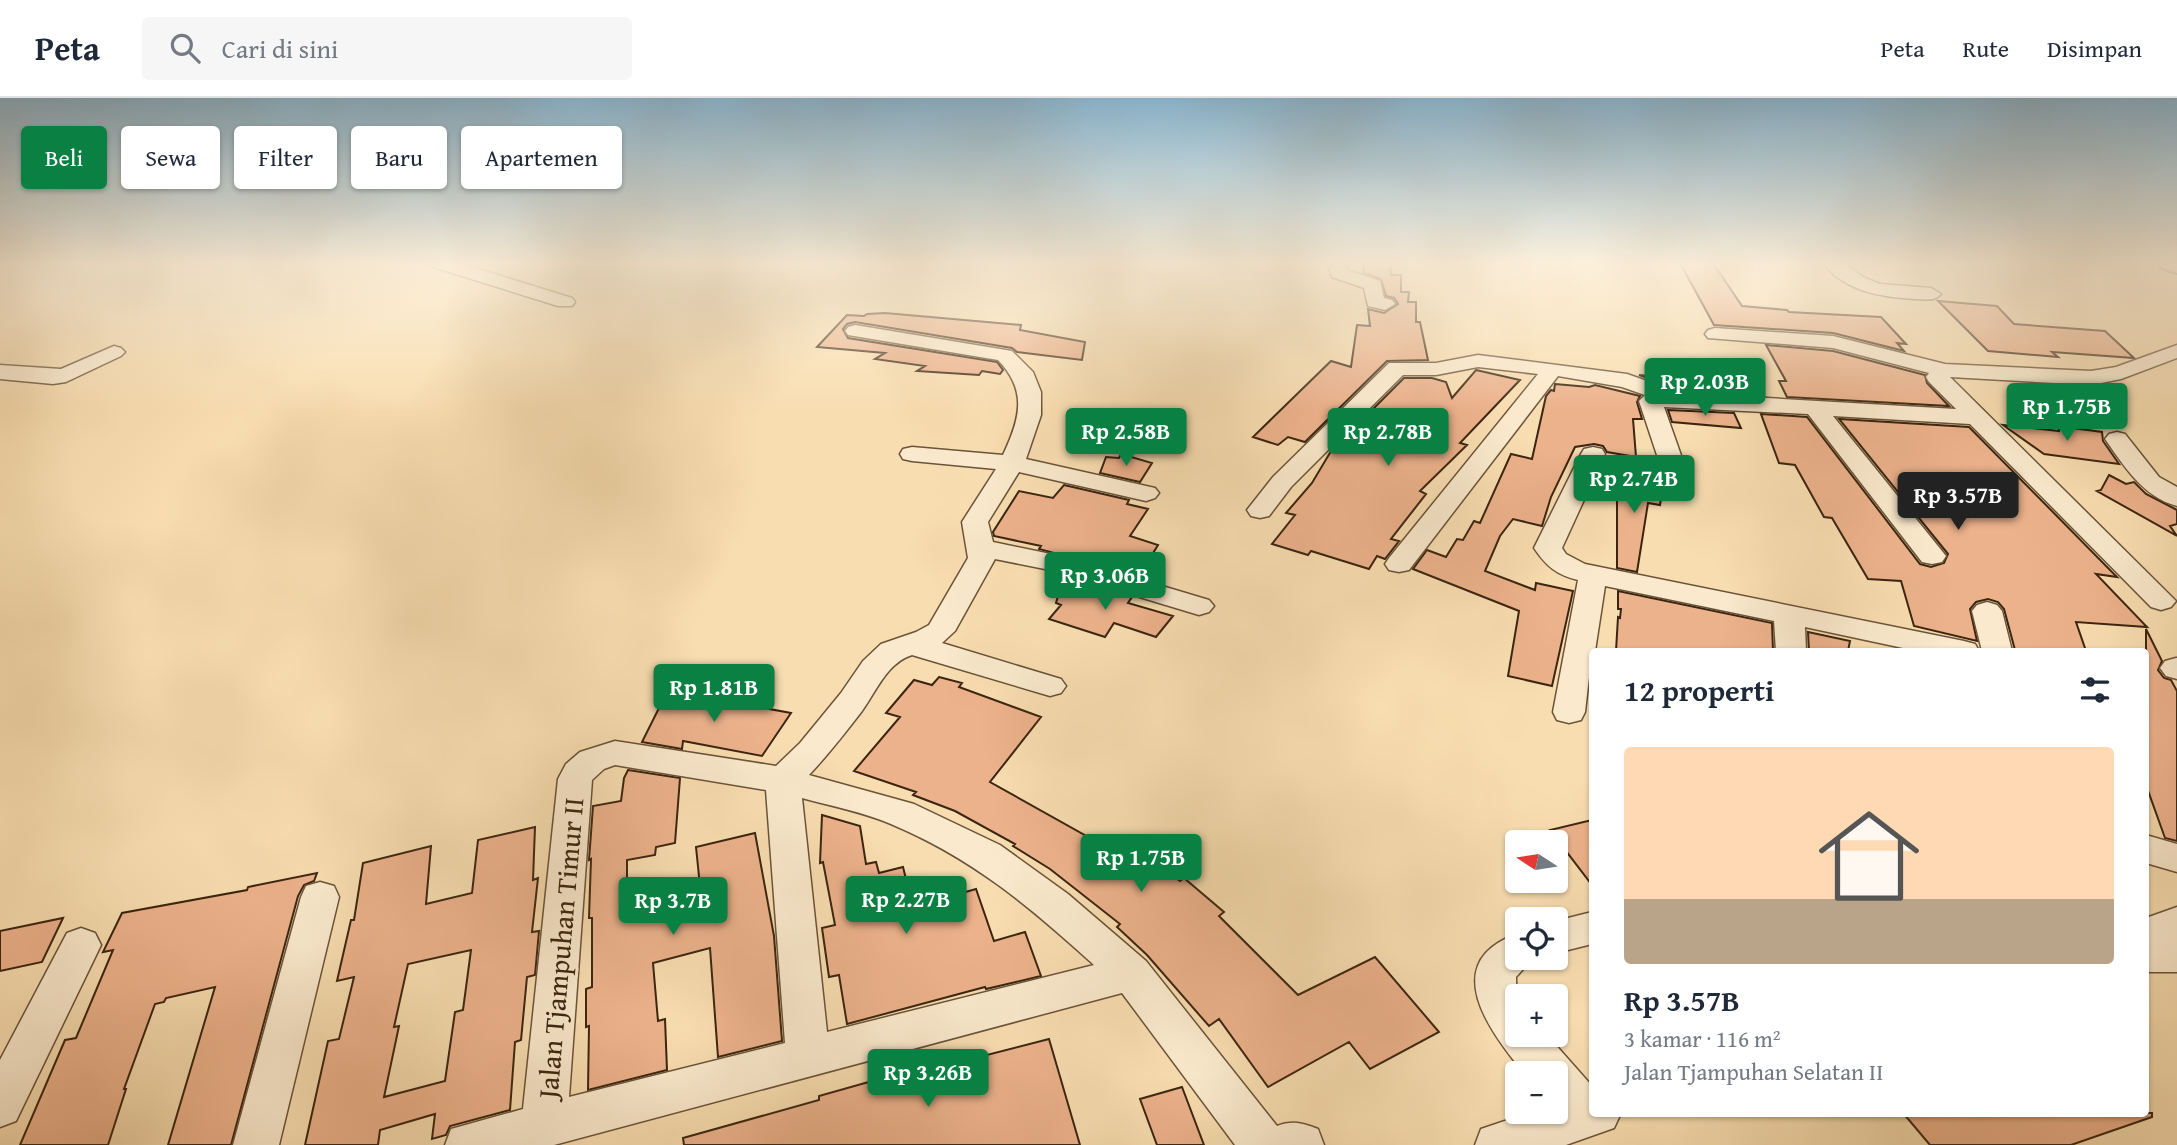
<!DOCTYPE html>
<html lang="id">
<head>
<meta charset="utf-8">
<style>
  :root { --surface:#fff; --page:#f6f6f7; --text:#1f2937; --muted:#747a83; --line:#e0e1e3; --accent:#0b8043 }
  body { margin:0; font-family:"Gentium Book Plus",serif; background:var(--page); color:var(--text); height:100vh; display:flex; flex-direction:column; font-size:26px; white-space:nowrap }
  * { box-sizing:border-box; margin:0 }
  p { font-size:23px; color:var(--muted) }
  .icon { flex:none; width:38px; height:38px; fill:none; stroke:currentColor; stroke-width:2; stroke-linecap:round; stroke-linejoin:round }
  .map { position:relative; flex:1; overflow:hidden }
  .details { position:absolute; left:1589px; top:550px; width:560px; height:469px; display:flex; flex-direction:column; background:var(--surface); border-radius:7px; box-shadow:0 2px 5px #0004 }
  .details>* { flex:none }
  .guide { position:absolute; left:21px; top:28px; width:665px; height:63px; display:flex; gap:14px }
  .needle { width:46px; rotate:282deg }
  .buttons { position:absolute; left:1505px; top:732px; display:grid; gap:14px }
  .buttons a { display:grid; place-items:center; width:63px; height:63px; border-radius:7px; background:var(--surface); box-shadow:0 2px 5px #0004; font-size:35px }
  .price { position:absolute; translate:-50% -60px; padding:0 16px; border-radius:7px; background:var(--accent); color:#fff; font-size:23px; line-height:46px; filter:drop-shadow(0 2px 4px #0008) }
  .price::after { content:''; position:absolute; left:50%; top:42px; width:21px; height:16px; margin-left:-10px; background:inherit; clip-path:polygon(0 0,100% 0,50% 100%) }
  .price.current { background:#222; color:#fff }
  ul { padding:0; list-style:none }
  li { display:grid; align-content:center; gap:14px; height:371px; padding:0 35px }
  li span { display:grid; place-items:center; height:217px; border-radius:7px; color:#555 }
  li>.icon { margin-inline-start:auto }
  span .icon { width:126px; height:126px; fill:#fffc; stroke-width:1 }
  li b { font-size:30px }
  h2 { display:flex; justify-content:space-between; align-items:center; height:84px; padding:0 35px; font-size:30px }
  .tag { padding:0 24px; border-radius:7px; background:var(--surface); box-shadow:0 2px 5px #0004; font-size:24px; line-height:63px }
  .tag.current { background:var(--accent); color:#fff }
  header { display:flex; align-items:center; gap:42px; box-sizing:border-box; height:98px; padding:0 35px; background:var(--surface); border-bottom:2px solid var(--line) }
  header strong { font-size:33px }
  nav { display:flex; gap:38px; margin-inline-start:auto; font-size:24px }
  .search { width:490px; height:63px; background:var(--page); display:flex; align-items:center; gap:18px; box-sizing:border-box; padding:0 24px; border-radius:7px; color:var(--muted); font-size:26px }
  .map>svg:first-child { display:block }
</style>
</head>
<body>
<header>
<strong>Peta</strong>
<div class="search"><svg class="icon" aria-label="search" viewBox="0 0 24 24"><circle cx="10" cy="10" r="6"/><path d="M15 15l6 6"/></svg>Cari di sini</div>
<nav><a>Peta</a><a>Rute</a><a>Disimpan</a></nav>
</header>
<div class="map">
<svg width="2177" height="1047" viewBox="0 0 2177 1047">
  <rect width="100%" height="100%" fill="#f8ddb0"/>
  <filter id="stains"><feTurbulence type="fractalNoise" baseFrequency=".00286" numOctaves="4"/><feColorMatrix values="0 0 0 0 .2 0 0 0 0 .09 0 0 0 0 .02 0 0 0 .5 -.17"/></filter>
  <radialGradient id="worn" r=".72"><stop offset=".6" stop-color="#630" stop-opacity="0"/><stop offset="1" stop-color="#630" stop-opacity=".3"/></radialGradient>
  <path fill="#ecb28c" stroke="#3b2510" stroke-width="2" fill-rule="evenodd" d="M1363,165H1390L1391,177H1401V194H1409L1408,204H1416V224H1420L1428,262L1387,263L1305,344L1288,339L1278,347L1253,339L1331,263L1351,269L1357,227L1370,228L1368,211L1384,215L1398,206L1394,200L1386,198L1381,181L1364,175Z
    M1680,165H1713L1742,208L1787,212L1789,214L1881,219L1906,246L1897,245L1904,253L1833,235L1714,227Z
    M1938,203L1997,208L2014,226L2105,233L2134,260L2052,254L2058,259L1988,253Z
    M885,215L1021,227L1020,232L1085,244L1082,262L1017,254L1012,250L855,224L847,226L843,231L848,240L997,264L1003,272L1000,276L982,273L979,277L917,273L925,268L875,261L885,255L817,249L847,217L864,218L867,216Z
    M1766,247L1833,253L1925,277L1927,285L1949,308L1787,299L1779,283H1786Z
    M1681,271L1712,273L1723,295L1682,292L1639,277L1688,282Z
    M1476,272L1520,282L1460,345L1467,347L1420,393L1426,396L1391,441L1399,443L1385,461L1377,458L1369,471L1311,453L1308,457L1272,446L1295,417L1286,415L1312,385L1331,353L1404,280H1432L1446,284L1452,300Z
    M1555,286L1589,289L1595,287L1640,298L1637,304L1642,321H1633L1636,359L1607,354L1603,348L1594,346L1575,349L1551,399L1542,428L1513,421L1500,438L1485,473L1535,492L1536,485L1573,493L1552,588L1508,578L1519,513L1413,471L1427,452L1446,459L1457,441L1463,442L1474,423L1480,425L1511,356L1532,361L1546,298L1551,292L1554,293Z
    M1668,312L1734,315L1741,330L1672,324Z
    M1761,316L1807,319L1920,466L1931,469L1944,465L1948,456L1839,321L1969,329L2117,479L2096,476L2147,529L2076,524L2086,553H2017L2015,552L2004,511L1998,504L1988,501L1976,504L1970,511L1977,543L1914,528L1901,483L1868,481L1832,420L1824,419L1795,367L1779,365Z
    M2003,327L2059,333L2058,328L2102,334L2103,343L2119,366L2044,356Z
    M1121,356L1152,365L1140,384L1100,375L1106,359L1119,360Z
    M1617,373L1664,382L1660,407L1648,405L1637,474L1617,470Z
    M2109,377L2126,386L2134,384L2146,396L2177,412V426L2170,428L2177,438L2097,393L2101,392Z
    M1064,387L1129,402L1127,406L1148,411L1130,438L1158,447L1139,478L1039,451L1041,448L994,438L993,434L1019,393L1053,400Z
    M1080,484L1132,499L1128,505L1173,518L1156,539L1114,525L1105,539L1049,521L1061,507L1056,505L1061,488L1074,491Z
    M1618,493L1772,525L1773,553H1616L1618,519L1620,520L1621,511H1618Z
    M2146,531L2162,563L2158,572L2164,580L2171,582L2177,593V743L2165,740L2146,687Z
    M1808,534L1850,543L1848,553H1809Z
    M939,579L962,585L959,589L1041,619L990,684L1108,750L1120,741L1180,783L1184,780L1224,814L1219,818L1298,897L1375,859L1439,934L1370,971L1349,944L1268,989L1219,921L1209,928L1147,857L1117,829L1120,826L1050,771L1013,748L1015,746L955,713L913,697L916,694L854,673L900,619L886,615L914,582L932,587Z
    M666,596L723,598L721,602L791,615L762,658L683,643L682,651L642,644Z
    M628,672L680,680L675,745L656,749L655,757L627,762V816L701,798L696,749L755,735L774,838L782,943L718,959L710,850L653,865L658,923L665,921L667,972L588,992L589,928L586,929V891L592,889V820H589L591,761L589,762L593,708L621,703L624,680Z
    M822,717L860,728L866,766L876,764L879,775L903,769L913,809L976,791L994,843L1025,834L1041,878L986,891L985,889L847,926L839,877L829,879L822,830L835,827L823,764L820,765Z
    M1592,722V787L1550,732Z
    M535,729L533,782L538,780L532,834L539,833L535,877L527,879L521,942L515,944L510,1012L450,1028L446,1037L432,1041L435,1016L380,1032L378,1047H305L328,943L339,941L354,879L337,883L351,822H354L363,765L431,748L426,806L472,795L478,742ZM471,852L463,912L455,914L445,983L384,999L399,928L394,929L408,866Z
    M317,775L314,783L304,787L298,798L231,1047H168L215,889L166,900L164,904L155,906L124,991H126L108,1047H20L65,942L76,940L113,852L103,854L122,815L247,792L248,789Z
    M63,820L42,864L0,873V833Z
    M1049,941L1080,1047H684L683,1040L819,1002V998L904,974L905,978Z
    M1182,989L1204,1047H1157L1140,1001Z
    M1903,1015H2152V1019L2071,1047H1930Z"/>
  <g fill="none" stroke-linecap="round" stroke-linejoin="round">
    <defs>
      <path id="street" d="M430,165H459L572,200L575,204L572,208H558L433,169Z
        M1327,165H1345L1347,172L1380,183L1384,200L1392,202L1395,206L1385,212L1368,208L1364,190L1332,179Z
        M1823,165H1844L1863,179L1880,186L1931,190L1941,196C1934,204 1924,201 1915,201C1881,199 1846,194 1823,165Z
        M855,227L1012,253L1033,274L1041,294V317L1026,361L1155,390L1159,395L1155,400L1146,403L1019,374L988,424L993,444L1065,459L1209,502L1214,508L1209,514L1199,517L1050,472L995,461L955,533L942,545L1061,581L1066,588L1061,595L1050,598L912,557C887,565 877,592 862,613C845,635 828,657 809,677L914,706L1000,747L1068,796L1146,863L1277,1028C1292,1022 1303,1025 1318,1031L1324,1047H1235L1122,895L554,1047H445L451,1031L523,1011L558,681L566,666L580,654L615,643L776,668L800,645L841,595L863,563L881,546L916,534L929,527L968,460L962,424L996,371L912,363L903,361L900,356L903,351L912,349L1003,357C1020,321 1028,293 998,262L848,237L845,233L848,229ZM615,667L766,692L785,945L569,999L592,682L604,671ZM802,700C831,708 863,714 891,726C972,760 1029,808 1094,867L827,934Z
        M1715,230L1833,238L1945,266L2091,273L2116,269L2177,247V260L2121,281L2091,287L1950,279L2176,503L2171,509L2161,512L2151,509L1970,326L1833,318L1946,458L1942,464L1932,466L1922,464L1808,316L1664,309L1683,363L1680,368L1671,370L1662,368L1659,363L1639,303L1645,297L1622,289L1558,278L1409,472L1399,474L1389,472L1385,466L1389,460L1538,276L1478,269L1436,277H1403L1291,389L1269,418L1260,420L1251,418L1247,412L1273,379L1389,265H1436L1478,257L1627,276L1681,295L1956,311L1929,284L1926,279L1929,275L1833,250L1708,240L1705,236L1708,232Z
        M114,248L121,250L125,254L121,258L66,284L53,286L0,281V267L61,271Z
        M2117,334L2125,336L2159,379L2177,389V408C2143,399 2124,368 2105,341L2109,336Z
        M1593,349L1602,351L1605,356L1562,450L1566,456L1585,466L1964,543L1975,546L1979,553H1917L1805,529L1806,553H1776L1774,523L1605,488L1595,553H1592L1585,614L1581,622L1569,625L1557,622L1553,614L1578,482C1557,477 1546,468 1534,450L1581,356L1584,351Z
        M1987,504L1997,507L2002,513L2012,553H1982L1972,513L1977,507Z
        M2176,560H2177V581L2166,578L2160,570L2165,563Z
        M2146,737L2177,746V774L2146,765Z
        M320,784L334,788L339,799L279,1047H233L301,799L306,788Z
        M2177,809V874H2146V820Z
        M1592,814V846L1556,855V823Z
        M81,830L95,835L101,847L16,1023L0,1029V962L67,835Z
        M1517,836V859H1534L1516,879L1517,936H1546L1592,988V1015H1621L1614,1030L1566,1047H1475L1481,1031L1534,1013H1556V975H1524C1489,933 1438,864 1517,836Z"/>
      <path id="highway" d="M2159,165H2177V175L2162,170Z"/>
    </defs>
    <use href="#street" stroke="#6a5338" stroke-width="3"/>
    <use href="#highway" stroke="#3b2510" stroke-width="4"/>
    <use href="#street" fill="#fae9cc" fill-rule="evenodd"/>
    <use href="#highway" fill="#f8ddb0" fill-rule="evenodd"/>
  </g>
  <linearGradient id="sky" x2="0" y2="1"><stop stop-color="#8ab7d2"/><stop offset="0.53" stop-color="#fcf0db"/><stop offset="1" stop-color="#fcf0db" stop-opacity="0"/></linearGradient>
  <rect width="2177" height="312" fill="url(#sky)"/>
  <g text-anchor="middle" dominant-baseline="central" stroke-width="6" stroke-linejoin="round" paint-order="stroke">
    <g font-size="28" fill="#3b2510" stroke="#fae9cc">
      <text transform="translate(560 850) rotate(-85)">Jalan Tjampuhan Timur II</text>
    </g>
  </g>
  <rect width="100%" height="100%" filter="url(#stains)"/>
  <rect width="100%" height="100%" fill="url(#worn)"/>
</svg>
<div class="buttons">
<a><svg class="needle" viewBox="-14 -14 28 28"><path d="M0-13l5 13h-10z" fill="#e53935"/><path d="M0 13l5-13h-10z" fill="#747a83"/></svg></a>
<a><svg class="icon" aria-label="locate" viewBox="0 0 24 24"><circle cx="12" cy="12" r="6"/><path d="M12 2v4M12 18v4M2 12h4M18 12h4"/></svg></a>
<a>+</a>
<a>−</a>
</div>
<b class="price" style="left:1705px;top:320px">Rp 2.03B</b>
<b class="price" style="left:2067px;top:345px">Rp 1.75B</b>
<b class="price" style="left:1126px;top:370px">Rp 2.58B</b>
<b class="price" style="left:1388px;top:370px">Rp 2.78B</b>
<b class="price" style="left:1634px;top:417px">Rp 2.74B</b>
<b class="price current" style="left:1958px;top:434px">Rp 3.57B</b>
<b class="price" style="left:1105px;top:514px">Rp 3.06B</b>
<b class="price" style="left:714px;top:626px">Rp 1.81B</b>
<b class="price" style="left:1141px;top:796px">Rp 1.75B</b>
<b class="price" style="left:906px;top:838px">Rp 2.27B</b>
<b class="price" style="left:673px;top:839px">Rp 3.7B</b>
<b class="price" style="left:928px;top:1011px">Rp 3.26B</b>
<div class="guide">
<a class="tag current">Beli</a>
<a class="tag">Sewa</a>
<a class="tag">Filter</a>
<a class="tag">Baru</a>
<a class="tag">Apartemen</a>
</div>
<section class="details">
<h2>12 properti<svg class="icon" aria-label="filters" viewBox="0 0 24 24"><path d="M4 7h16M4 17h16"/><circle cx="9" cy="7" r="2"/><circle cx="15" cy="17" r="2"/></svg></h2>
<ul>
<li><span style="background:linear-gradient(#ffd9b3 70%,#b9a48a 0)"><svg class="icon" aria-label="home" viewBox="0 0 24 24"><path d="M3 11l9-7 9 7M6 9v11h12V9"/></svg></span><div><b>Rp 3.57B</b><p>3 kamar · 116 m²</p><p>Jalan Tjampuhan Selatan II</p></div></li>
</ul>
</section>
</div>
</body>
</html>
